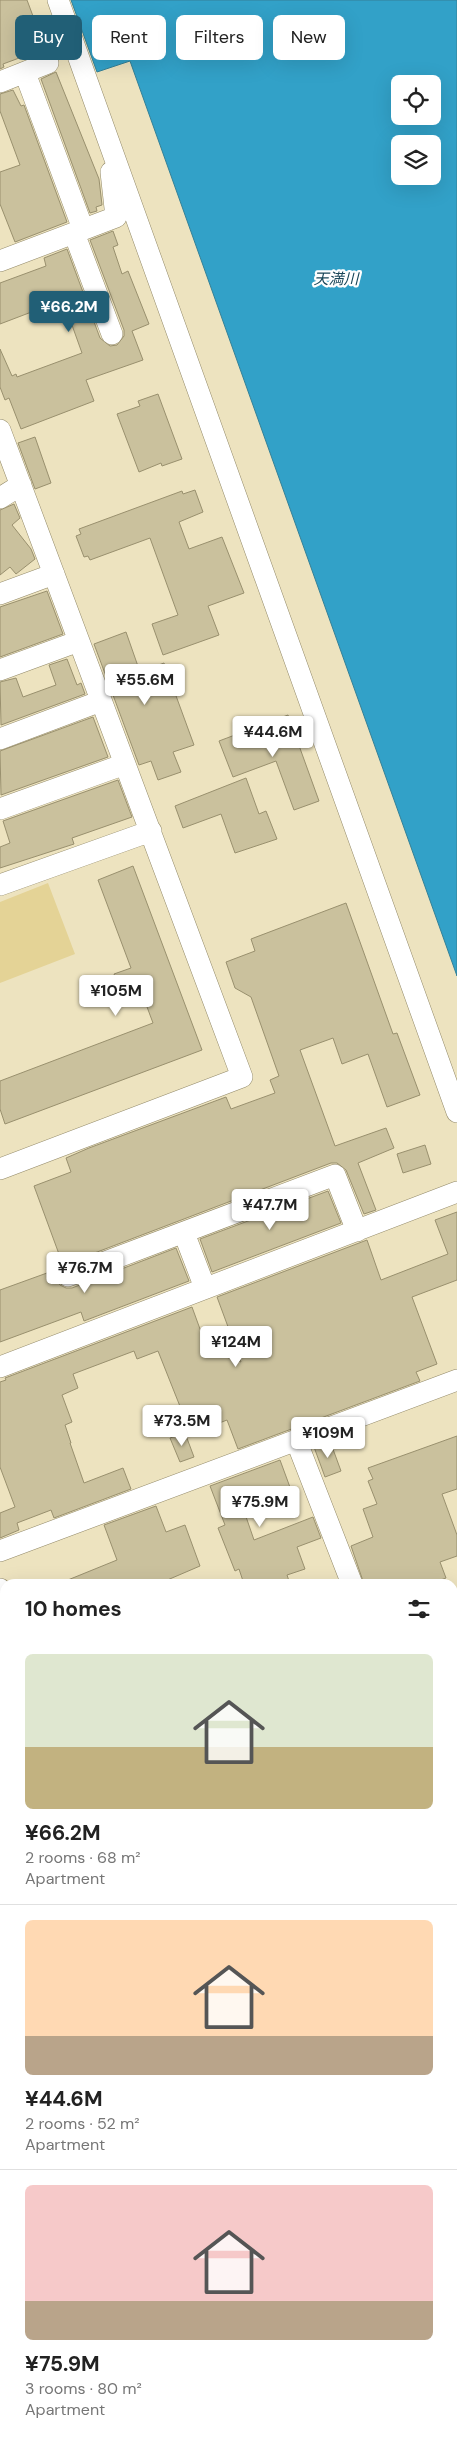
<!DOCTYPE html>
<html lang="en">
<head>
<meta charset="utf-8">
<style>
  :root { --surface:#fff; --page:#f2f2f2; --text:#222; --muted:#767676; --line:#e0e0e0; --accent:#215f76 }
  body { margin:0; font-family:"DM Sans","Noto Sans JP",sans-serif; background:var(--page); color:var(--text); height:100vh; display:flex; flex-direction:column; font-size:19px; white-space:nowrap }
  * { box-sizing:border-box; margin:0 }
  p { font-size:16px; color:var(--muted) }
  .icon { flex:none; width:28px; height:28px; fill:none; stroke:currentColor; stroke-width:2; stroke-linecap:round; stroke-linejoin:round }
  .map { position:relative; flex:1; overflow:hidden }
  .panel { position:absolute; left:0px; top:1579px; width:458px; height:866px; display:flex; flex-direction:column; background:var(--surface); border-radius:15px 15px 0 0; box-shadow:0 5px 20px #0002 }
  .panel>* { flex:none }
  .banner { position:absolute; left:15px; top:15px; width:428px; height:45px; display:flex; gap:10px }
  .buttons { position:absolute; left:391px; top:75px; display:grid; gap:10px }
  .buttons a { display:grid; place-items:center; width:50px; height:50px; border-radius:8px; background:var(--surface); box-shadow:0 5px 20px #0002; font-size:25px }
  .price { position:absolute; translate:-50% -42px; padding:0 11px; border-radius:5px; background:#fff; color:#222; font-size:16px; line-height:32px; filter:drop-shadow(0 1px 2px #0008) }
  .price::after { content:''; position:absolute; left:50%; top:30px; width:15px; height:11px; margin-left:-8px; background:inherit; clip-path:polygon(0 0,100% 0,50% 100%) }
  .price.current { background:var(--accent); color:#fff }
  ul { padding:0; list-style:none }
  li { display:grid; align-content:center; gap:10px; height:265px; padding:0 25px }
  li+li { border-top:1px solid var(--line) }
  li span { display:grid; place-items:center; height:155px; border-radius:8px; color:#555 }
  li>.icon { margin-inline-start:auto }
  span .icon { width:90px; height:90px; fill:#fffc; stroke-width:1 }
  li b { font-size:21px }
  h2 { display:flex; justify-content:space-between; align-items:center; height:60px; padding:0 25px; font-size:21px }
  .pill { padding:0 18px; border-radius:8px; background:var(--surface); box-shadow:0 5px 20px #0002; font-size:18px; line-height:45px }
  .pill.current { background:var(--accent); color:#fff }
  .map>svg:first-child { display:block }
</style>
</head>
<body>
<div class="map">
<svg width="457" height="2444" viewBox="0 0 457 2444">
  <rect width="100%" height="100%" fill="#ede3bf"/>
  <path fill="#e4d9ad" d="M457,2205V2444H201L212,2440H452V2207Z"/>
  <path fill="#e4d396" d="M48,883L75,954L0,983V902Z
    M456,2085L457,2202L453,2204L452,2087Z"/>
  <path fill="#32a1c8" stroke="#348097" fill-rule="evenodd" d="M71,0H457V976L130,61L97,72ZM400,84H432V116H400ZM400,144H432V176H400Z"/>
  <path fill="#cac19d" stroke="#99906e" d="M0,0H27L46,51L31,56L30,54L3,64L4,67L0,69Z
    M56,72L99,179L102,205L96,207L97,211L90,213L41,79Z
    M13,90L21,106L24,105L67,222L15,242L0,204V172L20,165L0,111V94Z
    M113,231L118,245L113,247L122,274L128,271L149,324L132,331L143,360L86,380L94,401L21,429L9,398L5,400L0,387V349L12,376L16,374L17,377L82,353L63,300L0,324V283L46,266L44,258L67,249L100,338L110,346L117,345L124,336V330L90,240Z
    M158,394L182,459L162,466L161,463L139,472L117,414L140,406L138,401Z
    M35,437L51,483L35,489L18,443Z
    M195,490L203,512L179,522L189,549L222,537L244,593L208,606L219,635L163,655L152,624L178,615L150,538L90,560L88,556L84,557L76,536L81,534L79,529L182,491L183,494Z
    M14,504L20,518L12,525L31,549L35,559L16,574L10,567L0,575V510Z
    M47,591L63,634L0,657V607Z
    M126,632L140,672L164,663L194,745L173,752L181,772L158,780L151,761L139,765L94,644Z
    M67,659L77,685L81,683L85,694L1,725L0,682L16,678L23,697L56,685L49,665Z
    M288,715L319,801L294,810L276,761L233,777L219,741Z
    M93,717L108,757L1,795L0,751Z
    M246,778L259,814L266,811L277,839L235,853L221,814L183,828L175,806Z
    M118,780L132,817L72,838L74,844L0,868V847L10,843L3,821Z
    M133,866L202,1050L5,1124L0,1109V1081L153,1023L140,988L122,995L114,974L131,968L98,880Z
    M346,903L393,1034L397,1033L420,1095L387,1107L368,1054L342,1064L333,1038L300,1050L335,1146L386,1128L394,1148L358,1163L376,1210L364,1214L346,1170L337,1163H331L63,1265L34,1186L71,1172L66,1158L89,1148L226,1097L231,1109L275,1093L270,1080L279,1076L251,997L235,988L226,962L255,951L251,939Z
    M425,1145L431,1164L403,1173L397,1154Z
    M328,1191L341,1223L212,1272L200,1239Z
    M457,1212V1280L412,1297L437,1364L416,1372L420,1381L238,1449L227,1420L191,1434L158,1351L137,1359L134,1351L73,1374L78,1388L62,1395L72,1422L65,1425L71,1443H70L84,1483L123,1468L131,1489L54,1518L51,1510L17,1523L19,1530L0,1538V1513L15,1507L0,1467V1382L6,1380L5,1378L192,1307L208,1351L241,1362L217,1297L367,1240L381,1280L448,1254L435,1220Z
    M176,1248L189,1281L84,1321L81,1312L0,1342V1290L58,1269L56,1280L60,1285L66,1288H72Z
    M185,1433L194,1457L180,1462L170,1438Z
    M457,1436V1489L442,1494L457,1535V1556L440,1562L446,1578L430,1584H364L351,1546L373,1537L363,1509L377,1504L368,1481L373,1479L368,1468Z
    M330,1441L341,1471L325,1477L314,1447Z
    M280,1460L291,1490L243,1508L254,1540L313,1517L321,1538L297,1547L305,1569L287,1575L290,1584H244L239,1569L235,1571L218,1528L225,1525L210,1486Z
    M156,1506L166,1532L185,1525L200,1566L158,1584H58L117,1560L104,1525Z"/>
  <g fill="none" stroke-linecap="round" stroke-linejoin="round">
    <defs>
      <path id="minor" d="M58,0L457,1112
        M25,73L83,229
        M0,82L48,63
        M74,233L112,334
        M0,261L116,217L111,172
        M0,430L242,1077L0,1169
        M0,498L21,485
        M0,594L54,574
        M0,670L79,641
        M0,739L101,701
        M0,809L125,764
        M0,885L151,831
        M184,1233L205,1288
        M68,1276L335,1175L357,1231
        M0,1367L457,1192
        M296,1440L352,1584
        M0,1551L457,1380
        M0,1589L5,1603
        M0,1736L5,1734
        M452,1832L457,1831
        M0,2024L5,2021
        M452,2024L457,2022
        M0,2205L5,2203
        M170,2444L180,2440"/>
      <path id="highway" d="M452,1863L457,1861
        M452,1917L457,1915
        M0,2047L5,2045
        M0,2091L5,2089
        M0,2116L5,2114"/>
    </defs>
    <use href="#minor" stroke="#928968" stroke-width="22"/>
    <use href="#highway" stroke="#928968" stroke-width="29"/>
    <use href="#minor" stroke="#fff" stroke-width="21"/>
    <use href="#highway" stroke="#fff" stroke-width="28"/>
  </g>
  <g text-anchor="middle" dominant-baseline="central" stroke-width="4.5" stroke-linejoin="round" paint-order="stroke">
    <g font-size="15" font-style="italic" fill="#1a4759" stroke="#fff">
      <text x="336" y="279">天満川</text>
    </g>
  </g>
</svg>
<div class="buttons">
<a><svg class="icon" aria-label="locate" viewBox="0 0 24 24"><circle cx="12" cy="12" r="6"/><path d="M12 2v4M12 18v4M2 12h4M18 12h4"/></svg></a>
<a><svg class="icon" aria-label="layers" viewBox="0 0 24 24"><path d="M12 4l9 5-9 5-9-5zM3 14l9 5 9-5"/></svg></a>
</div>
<b class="price current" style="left:69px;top:333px">¥66.2M</b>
<b class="price" style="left:145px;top:706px">¥55.6M</b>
<b class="price" style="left:273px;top:758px">¥44.6M</b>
<b class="price" style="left:116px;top:1017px">¥105M</b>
<b class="price" style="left:270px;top:1231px">¥47.7M</b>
<b class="price" style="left:85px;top:1294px">¥76.7M</b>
<b class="price" style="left:236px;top:1368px">¥124M</b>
<b class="price" style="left:182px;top:1447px">¥73.5M</b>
<b class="price" style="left:328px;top:1459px">¥109M</b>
<b class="price" style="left:260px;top:1528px">¥75.9M</b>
<div class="banner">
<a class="pill current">Buy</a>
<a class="pill">Rent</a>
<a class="pill">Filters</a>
<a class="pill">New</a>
</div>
<section class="panel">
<h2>10 homes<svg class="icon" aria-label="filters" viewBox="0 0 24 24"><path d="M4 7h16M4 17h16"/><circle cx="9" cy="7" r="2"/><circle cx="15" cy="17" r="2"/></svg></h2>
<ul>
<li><span style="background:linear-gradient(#dfe7d0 60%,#c2b280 0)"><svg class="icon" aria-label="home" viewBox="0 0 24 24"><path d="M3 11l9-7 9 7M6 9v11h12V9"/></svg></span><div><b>¥66.2M</b><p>2 rooms · 68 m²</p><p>Apartment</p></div></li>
<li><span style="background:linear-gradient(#ffd9b3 75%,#b9a48a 0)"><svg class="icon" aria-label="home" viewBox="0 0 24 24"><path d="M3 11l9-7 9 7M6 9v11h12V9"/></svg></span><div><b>¥44.6M</b><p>2 rooms · 52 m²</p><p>Apartment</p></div></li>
<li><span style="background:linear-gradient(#f6c9c9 75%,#b9a48a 0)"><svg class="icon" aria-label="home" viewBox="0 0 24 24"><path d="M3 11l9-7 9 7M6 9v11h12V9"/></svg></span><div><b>¥75.9M</b><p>3 rooms · 80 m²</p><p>Apartment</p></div></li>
</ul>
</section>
</div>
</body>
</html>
